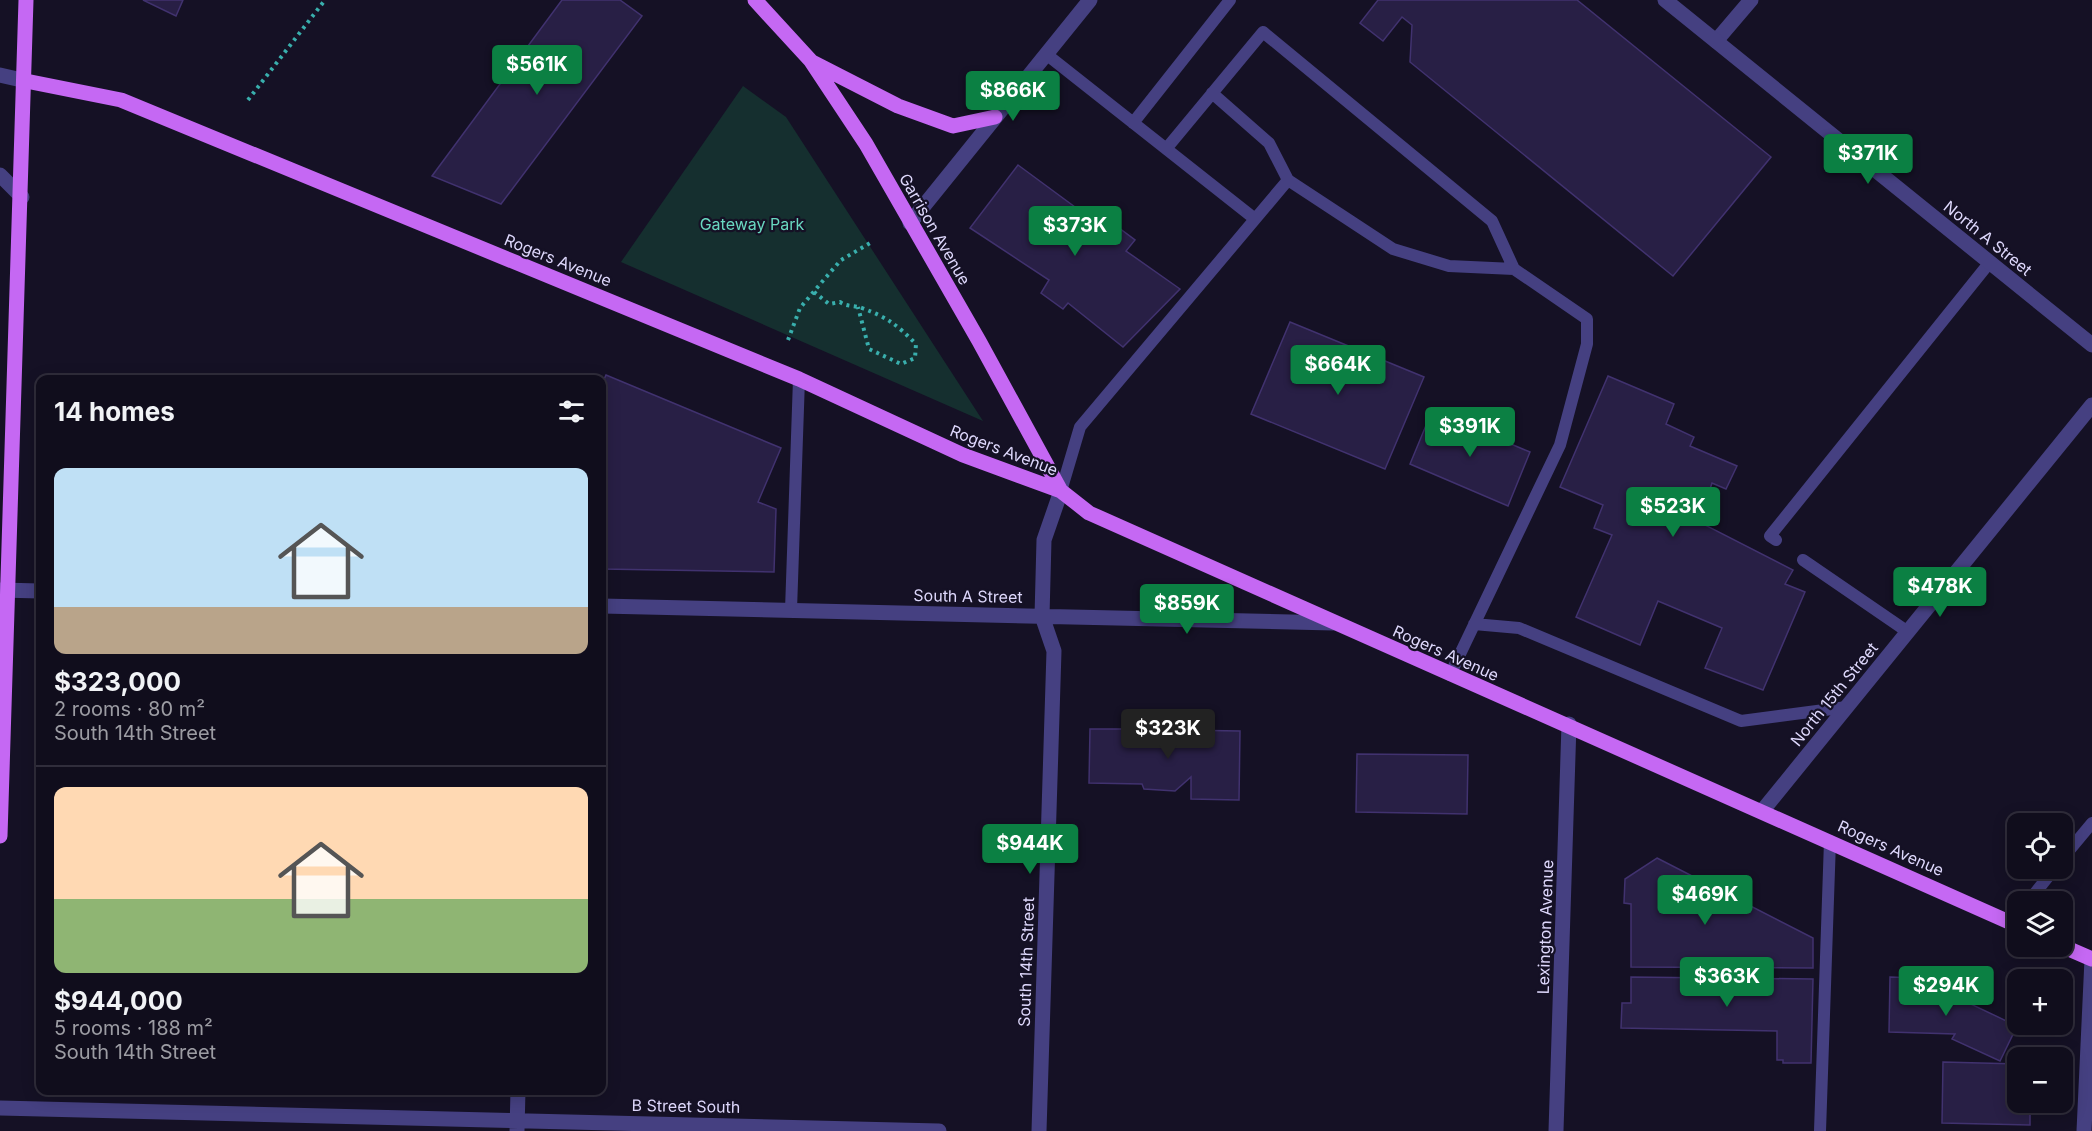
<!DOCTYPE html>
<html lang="en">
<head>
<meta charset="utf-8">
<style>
  :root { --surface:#100d1c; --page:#191625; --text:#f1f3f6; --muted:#9c9ca3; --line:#302d3b; --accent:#0b8043 }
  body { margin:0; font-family:Inter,sans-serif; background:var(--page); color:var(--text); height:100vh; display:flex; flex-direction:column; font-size:22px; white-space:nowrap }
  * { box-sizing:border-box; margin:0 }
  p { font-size:20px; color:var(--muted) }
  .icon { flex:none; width:33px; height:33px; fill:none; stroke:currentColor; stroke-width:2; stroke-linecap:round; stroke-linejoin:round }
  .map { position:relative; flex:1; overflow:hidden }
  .drawer { position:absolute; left:36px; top:375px; width:570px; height:720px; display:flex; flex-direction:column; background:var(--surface); border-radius:12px; box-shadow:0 3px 15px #0003,0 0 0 2px var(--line) }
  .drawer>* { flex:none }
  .buttons { position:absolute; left:2007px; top:813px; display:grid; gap:12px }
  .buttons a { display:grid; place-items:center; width:66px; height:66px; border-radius:12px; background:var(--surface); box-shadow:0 3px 15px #0003,0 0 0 2px var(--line); font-size:30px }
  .price { position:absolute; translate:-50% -51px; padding:0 14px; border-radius:6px; background:var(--accent); color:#fff; font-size:20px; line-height:39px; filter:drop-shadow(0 2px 3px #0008) }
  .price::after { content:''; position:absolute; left:50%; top:36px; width:18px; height:14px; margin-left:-9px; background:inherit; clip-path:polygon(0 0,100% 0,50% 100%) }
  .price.on { background:#222; color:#fff }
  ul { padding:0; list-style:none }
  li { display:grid; align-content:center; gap:12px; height:318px; padding:0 18px }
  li+li { border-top:2px solid var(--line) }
  li span { display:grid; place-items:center; height:186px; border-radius:12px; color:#555 }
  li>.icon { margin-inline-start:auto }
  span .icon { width:108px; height:108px; fill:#fffc; stroke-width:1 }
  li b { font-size:26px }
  h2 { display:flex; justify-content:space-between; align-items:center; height:72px; padding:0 18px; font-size:26px }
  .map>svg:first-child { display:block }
</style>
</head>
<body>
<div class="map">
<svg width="2092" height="1131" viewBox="0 0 2092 1131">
  <rect width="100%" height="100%" fill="#151125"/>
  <path fill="#152f2f" d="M743,86L786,117L983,421L621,262Z"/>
  <path fill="#281f45" stroke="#41326f" stroke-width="1.5" d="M143,0H183L176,16Z
    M562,0H620L642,16L501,204L432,176Z
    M1378,0H1577L1771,157L1673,276L1410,62L1412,25L1402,17L1383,41L1360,23Z
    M1018,165L1109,232L1115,225L1135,240L1126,251L1180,289L1123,347L1068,303L1063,309L1041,293L1049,280L970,228Z
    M1290,322L1424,377L1385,469L1251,414Z
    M606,375L781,448L758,502L776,509L774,572L602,569V384Z
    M1608,376L1674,404L1666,424L1694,437L1690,446L1737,466L1726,489L1712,483L1699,522L1793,570L1785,584L1805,592L1763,690L1705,668L1722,628L1658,601L1640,645L1576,617L1612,535L1594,528L1603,505L1560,487Z
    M1432,411L1530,452L1508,506L1410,464Z
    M1148,725L1180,726V730L1240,731L1239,800L1191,799V777L1175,791L1144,789L1142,784L1089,783L1090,729H1148Z
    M1357,754L1468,755L1467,814L1356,812Z
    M1657,858L1813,938V968L1631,967V904L1624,903L1625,879Z
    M1631,977L1813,979L1811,1063H1783V1060H1777V1031L1621,1028L1622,1003H1631Z
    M1890,977L1916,978L2017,1026L2000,1061L1952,1039L1955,1034L1889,1032Z
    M1943,1062L2018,1064V1102H2030V1125L1942,1123Z"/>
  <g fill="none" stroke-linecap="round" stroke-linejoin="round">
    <path stroke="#39afad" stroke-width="4" stroke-dasharray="3 4.5" stroke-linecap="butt" d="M248,100L325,0
      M814,292L829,304L840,302C847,307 853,305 862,308C888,318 896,324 916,344L915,358L901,364L869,349L858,307
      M788,340L800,308L821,283L841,260L872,242"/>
    <path stroke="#454081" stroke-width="12" d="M1046,54L1255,219
      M1212,93L1269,143L1288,180L1393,249L1449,266L1514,269
      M1133,123L1230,0
      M1166,149L1263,32L1492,221L1514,269L1587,319V344L1560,445L1450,675
      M1061,491L1080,427L1288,180
      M1776,540L1770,536L1990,262
      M1803,560L1908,632
      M791,610L799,379
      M1474,624L1519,628L1741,721L1847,707
      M2062,859L2092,823
      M2028,902L2055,868
      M1820,1131L1830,841"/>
    <path stroke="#454081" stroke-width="15" d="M1716,41L1751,0
      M910,223L1090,0
      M0,590L40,591
      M602,606L1333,623
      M1763,810L2092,405
      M0,1108L939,1131
      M517,1131L518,1090
      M1039,1131L1054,651L1042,616L1044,540L1061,491
      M1556,1131L1569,724
      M2084,1131L2092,959"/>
    <path stroke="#454081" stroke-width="15" d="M1665,0L2092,345
      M0,75L26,81
      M0,175L22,197"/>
    <path stroke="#c568f3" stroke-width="15" d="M755,0L811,61L866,144L979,341L1061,491
      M812,62L898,106L953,126L995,117
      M26,81L121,100L799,379L963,455L1061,491L1089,513L2018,926
      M0,836L26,0
      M2062,946L2092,959"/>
  </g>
  <g text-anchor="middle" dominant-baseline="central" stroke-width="4.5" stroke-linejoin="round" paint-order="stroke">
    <g font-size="16" fill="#69d7c0" stroke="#151125">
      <text x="752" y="224">Gateway Park</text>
    </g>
    <g font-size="16" fill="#ded8fc" stroke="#151125">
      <text transform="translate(935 229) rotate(60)">Garrison Avenue</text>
      <text transform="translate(1988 238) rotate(39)">North A Street</text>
      <text transform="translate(558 260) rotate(22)">Rogers Avenue</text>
      <text transform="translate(1004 450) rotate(21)">Rogers Avenue</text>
      <text transform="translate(968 596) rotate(1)">South A Street</text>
      <text transform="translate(1446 653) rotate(24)">Rogers Avenue</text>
      <text transform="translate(1834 694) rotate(-51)">North 15th Street</text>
      <text transform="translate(1891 848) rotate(24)">Rogers Avenue</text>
      <text transform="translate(1545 927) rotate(-88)">Lexington Avenue</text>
      <text transform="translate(1026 962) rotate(-88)">South 14th Street</text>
      <text transform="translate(686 1106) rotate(1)">B Street South</text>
    </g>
  </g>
</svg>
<div class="buttons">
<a><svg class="icon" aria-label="locate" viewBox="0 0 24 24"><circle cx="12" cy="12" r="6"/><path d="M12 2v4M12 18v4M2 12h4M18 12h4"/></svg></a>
<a><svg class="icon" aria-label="layers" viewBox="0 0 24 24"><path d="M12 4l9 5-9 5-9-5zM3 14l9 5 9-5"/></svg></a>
<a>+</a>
<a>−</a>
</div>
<b class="price" style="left:537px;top:96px">$561K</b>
<b class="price" style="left:1013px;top:122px">$866K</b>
<b class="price" style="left:1868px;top:185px">$371K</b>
<b class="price" style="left:1075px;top:257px">$373K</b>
<b class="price" style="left:1338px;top:396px">$664K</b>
<b class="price" style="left:1470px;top:458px">$391K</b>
<b class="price" style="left:1673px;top:538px">$523K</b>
<b class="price" style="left:1940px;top:618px">$478K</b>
<b class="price" style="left:1187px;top:635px">$859K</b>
<b class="price on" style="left:1168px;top:760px">$323K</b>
<b class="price" style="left:1030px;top:875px">$944K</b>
<b class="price" style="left:1705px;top:926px">$469K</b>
<b class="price" style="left:1727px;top:1008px">$363K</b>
<b class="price" style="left:1946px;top:1017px">$294K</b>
<section class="drawer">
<h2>14 homes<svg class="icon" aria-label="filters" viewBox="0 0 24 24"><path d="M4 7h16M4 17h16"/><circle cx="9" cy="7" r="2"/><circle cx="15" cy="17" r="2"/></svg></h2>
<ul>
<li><span style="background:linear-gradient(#bfe0f5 75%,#b9a48a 0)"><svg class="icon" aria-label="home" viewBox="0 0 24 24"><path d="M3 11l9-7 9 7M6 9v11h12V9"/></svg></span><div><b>$323,000</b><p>2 rooms · 80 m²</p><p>South 14th Street</p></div></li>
<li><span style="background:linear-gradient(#ffd9b3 60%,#8fb573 0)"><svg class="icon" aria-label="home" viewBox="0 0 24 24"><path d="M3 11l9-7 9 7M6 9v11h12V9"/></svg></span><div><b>$944,000</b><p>5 rooms · 188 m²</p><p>South 14th Street</p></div></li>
</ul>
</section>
</div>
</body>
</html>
